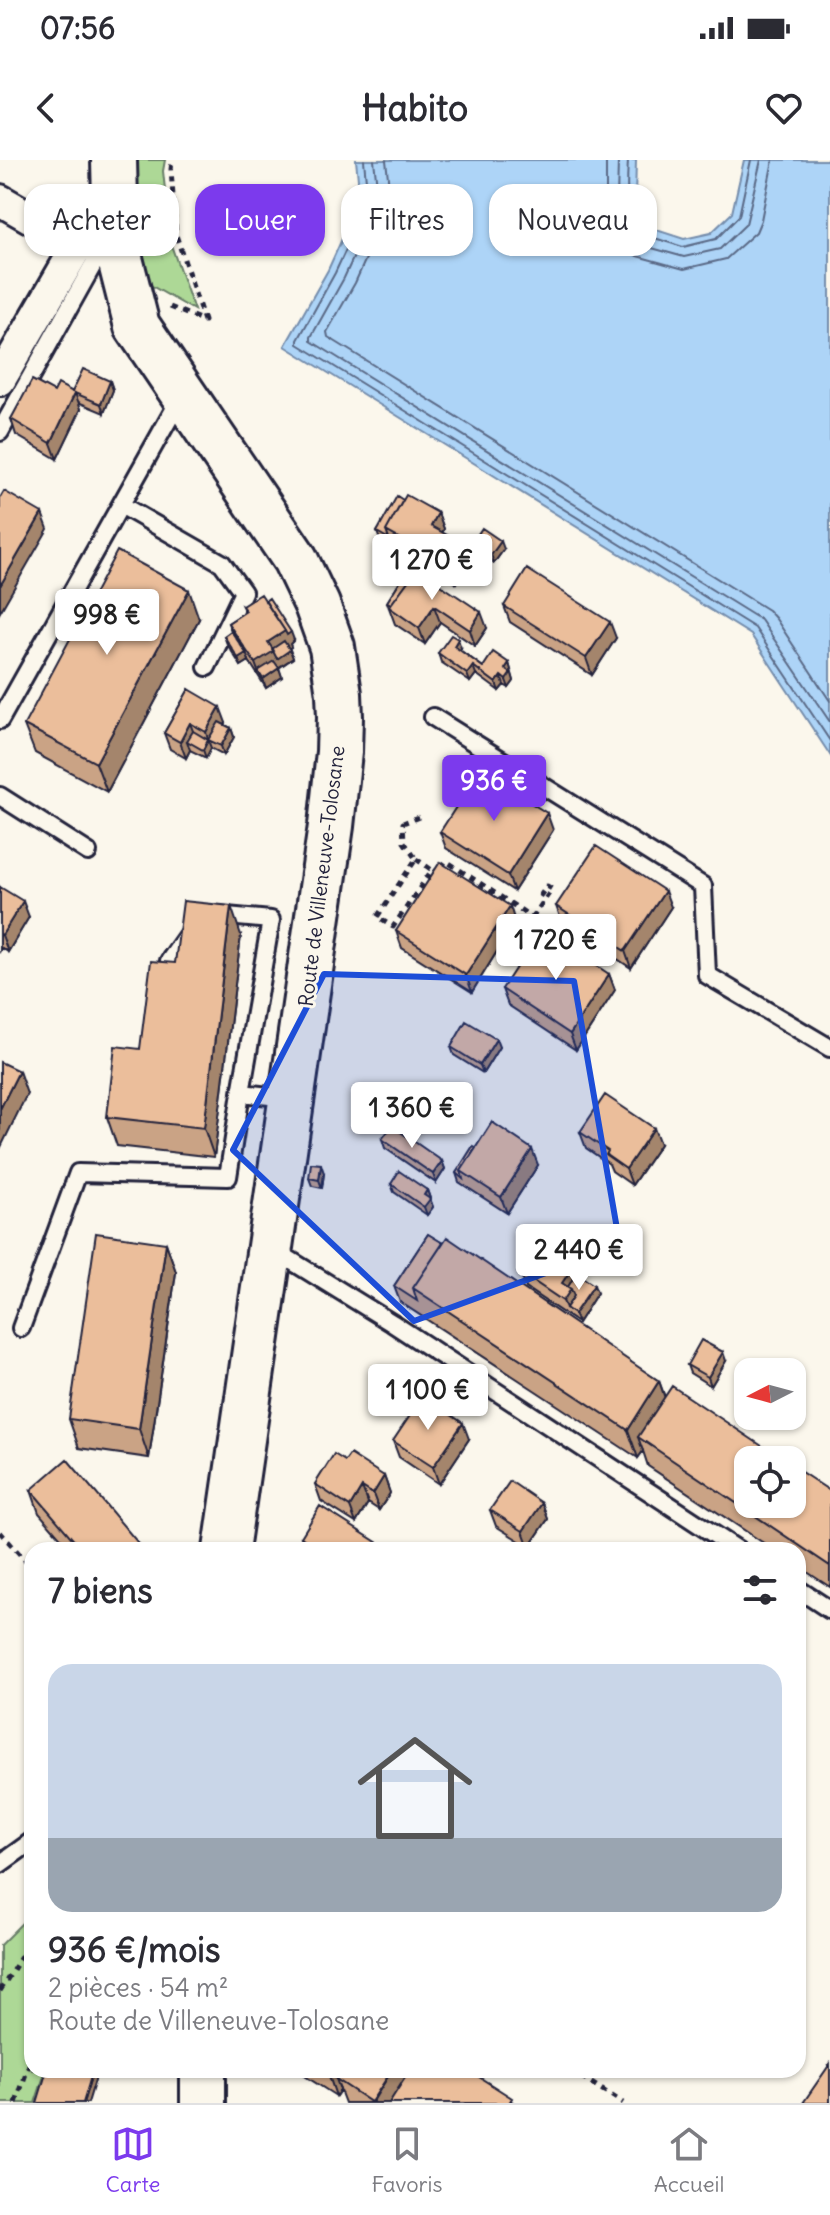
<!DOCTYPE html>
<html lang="fr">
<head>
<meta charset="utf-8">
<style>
  :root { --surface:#fff; --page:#f2f2f3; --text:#2b2b33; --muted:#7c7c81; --line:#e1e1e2; --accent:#7c3aed }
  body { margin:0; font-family:Delius,sans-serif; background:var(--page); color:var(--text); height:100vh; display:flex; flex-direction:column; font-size:30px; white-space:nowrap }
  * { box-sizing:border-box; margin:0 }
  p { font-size:26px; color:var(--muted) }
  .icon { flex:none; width:44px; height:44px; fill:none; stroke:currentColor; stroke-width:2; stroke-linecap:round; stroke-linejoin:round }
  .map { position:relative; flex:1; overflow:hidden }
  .details { position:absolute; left:24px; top:1382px; width:782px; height:536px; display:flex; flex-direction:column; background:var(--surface); border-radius:24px; box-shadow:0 2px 6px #0004 }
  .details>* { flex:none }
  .top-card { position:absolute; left:24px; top:24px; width:782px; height:72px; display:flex; gap:16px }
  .needle { width:52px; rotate:264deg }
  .fabs { position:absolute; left:734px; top:1198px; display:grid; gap:16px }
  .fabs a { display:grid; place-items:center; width:72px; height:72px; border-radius:16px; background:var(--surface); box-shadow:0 2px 6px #0004; font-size:40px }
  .price { position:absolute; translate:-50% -68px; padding:0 18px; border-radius:8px; background:#fff; color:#222; font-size:26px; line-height:52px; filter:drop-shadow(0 2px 4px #0008) }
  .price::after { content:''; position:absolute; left:50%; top:48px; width:24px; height:18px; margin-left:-12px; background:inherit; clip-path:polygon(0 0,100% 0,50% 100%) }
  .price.current { background:var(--accent); color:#fff }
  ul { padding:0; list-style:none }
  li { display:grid; align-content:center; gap:16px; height:424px; padding:0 24px }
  li span { display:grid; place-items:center; height:248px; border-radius:24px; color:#555 }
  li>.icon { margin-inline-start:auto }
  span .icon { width:144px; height:144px; fill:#fffc; stroke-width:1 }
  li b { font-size:34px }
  h2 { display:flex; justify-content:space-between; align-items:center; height:96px; padding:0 24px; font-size:34px }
  .pill { padding:0 28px; border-radius:24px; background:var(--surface); box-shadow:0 2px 6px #0004; font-size:28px; line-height:72px }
  .pill.current { background:var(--accent); color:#fff }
  .status { display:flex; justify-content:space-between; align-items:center; height:56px; padding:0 40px; background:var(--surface); direction:ltr }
  .status svg { height:22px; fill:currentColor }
  header { display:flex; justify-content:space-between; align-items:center; height:104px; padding:0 24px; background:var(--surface); font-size:36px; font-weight:700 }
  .menu { display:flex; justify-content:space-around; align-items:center; height:112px; border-top:2px solid var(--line); background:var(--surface); font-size:22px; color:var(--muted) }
  .menu a { display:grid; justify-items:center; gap:4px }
  .menu .current { color:var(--accent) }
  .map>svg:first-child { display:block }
</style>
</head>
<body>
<div class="status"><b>07:56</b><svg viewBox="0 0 49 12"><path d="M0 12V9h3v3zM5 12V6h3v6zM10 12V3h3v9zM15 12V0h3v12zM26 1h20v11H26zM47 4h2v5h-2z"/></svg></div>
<header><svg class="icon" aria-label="back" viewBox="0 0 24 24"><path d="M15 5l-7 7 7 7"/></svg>Habito<svg class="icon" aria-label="heart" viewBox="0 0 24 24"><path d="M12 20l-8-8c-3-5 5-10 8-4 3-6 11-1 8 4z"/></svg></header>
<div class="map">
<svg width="830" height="1943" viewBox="0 0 830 1943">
  <rect width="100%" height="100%" fill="#fbf7ec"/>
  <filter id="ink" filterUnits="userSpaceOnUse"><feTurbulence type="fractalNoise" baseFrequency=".0125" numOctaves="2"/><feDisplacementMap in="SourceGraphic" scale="16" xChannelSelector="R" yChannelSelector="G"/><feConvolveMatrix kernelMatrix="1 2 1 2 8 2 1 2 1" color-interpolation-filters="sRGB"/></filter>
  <g filter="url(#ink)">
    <path fill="#add896" stroke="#687d68" stroke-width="2" d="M132,0H165L163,11L171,85L194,150L145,122L136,89Z
      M32,1753V1910H46L35,1943H0V1785Z"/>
    <path fill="#add4f7" stroke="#758dac" stroke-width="2" d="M356,0H636L635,39L647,67L684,79L711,73L732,53L744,0H830V595L751,475L285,186L328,110L360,39Z"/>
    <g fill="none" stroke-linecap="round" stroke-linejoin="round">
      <path stroke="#5a6986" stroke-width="2" d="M364,0L368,42L335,113L298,180V184L755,468L830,581
        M374,0L378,36L377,46L344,118L311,177V181L761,460L830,562
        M386,0L390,36L389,47L355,123L327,172L328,177L768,450L776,459L830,541
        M606,0V47L622,85L637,96L684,109L726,99L756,72L761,60L773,0
        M618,0L617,42L632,78L641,85L684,97L720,89L746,64L761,0
        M628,0C627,25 623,58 645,75L683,87L716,79L739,56L751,0"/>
      <defs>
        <path id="lane" d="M0,272L104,85
          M121,345L222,403L243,432L207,507
          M433,557L703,726L707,815L830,888
          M0,560L180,239
          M0,636L88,692
          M216,755L271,760L241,933
          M169,801L188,774
          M274,1090L392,1163L738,1390
          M21,1168L78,1013L228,1017L241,933L289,938
          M798,1429L830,1450
          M0,1704L32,1681"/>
        <path id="street" d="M0,40L78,85H98
          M0,220L78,85"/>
        <path id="secondary" d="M114,0L116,83L137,166L295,399L317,445L332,487L339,534L340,557L339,592L331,666L226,1390
          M203,1910V1943"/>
      </defs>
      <use href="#lane" stroke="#22223b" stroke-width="22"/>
      <use href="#street" stroke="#22223b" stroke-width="36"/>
      <use href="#secondary" stroke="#22223b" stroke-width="50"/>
      <path stroke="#22223b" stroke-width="5" stroke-dasharray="6 6" stroke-linecap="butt" d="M170,147L204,161L176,75L171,10L172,0
        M419,657L403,663L404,682L416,699L377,757L393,767L432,710L437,713L446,701L588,794
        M416,699L432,710
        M532,758L552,729L547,726L538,739
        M0,1372L32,1408
        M0,1831L32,1779
        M571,1910L623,1943
        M16,1943L32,1896"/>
      <use href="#lane" stroke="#fbf7ec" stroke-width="16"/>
      <use href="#street" stroke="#fbf7ec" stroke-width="30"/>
      <use href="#secondary" stroke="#fbf7ec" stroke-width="44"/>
    </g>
    <path fill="#caa385" stroke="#22223b" stroke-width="2" d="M110,221L113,230L104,253L78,242L81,249L57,299L16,275L11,259L54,232H73Z
      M403,340L438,353L444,369L442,373L463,384L469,400L456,423L380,380L377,372Z
      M472,383L504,389L494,403L475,391Z
      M405,413L487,468L475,486L440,462L425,484L395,464L387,442Z
      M242,446L294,480L290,484L291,487L289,488L293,498L279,508L282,517L266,528L249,501L241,506L227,484L224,476L231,471L228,463L245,452Z
      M504,446L616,478L592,515L510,462Z
      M199,459L107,632L35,593L24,565Z
      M461,488L460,490L483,507L509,503L514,521L509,528L504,525L499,531L476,514L470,522L441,502L438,493Z
      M189,529L226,563L225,565L231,568L234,577L224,595L211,588L206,598L190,590L186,598L170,589L164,573Z
      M553,670L514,731L446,688L440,672Z
      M0,727L29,757L8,792L2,788L0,791Z
      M556,746L671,747L631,808L562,762Z
      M515,762L472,832L402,788L396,771Z
      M241,775L214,997L117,986L107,957L140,889L175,803Z
      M609,814L615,830L576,890L508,845L502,829Z
      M451,887H499L483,913L454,895Z
      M580,972L660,984L632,1025L612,1011L609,1004L586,988Z
      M382,979L442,1001L445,1009L436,1023L385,988Z
      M476,988L538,1005L507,1053L459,1022L456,1013Z
      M324,1013L322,1028L312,1026L309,1018Z
      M391,1024L427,1030L433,1047L427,1055L394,1032Z
      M428,1074L659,1221L665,1237L830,1331V1427L798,1406V1390H774L648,1306L643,1291L638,1298L400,1142L394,1126Z
      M166,1083L176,1112L149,1298L79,1288L69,1259Z
      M532,1103L574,1105L576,1113L597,1133L578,1163L526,1128L520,1112Z
      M726,1201L711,1226L690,1213L687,1205Z
      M469,1279L439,1324L399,1297L393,1281Z
      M345,1301L384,1316L390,1333L379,1350L368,1343L356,1363L321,1341L315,1324Z
      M31,1330L144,1390H71L39,1353Z
      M542,1343L548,1359L529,1387L496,1366L490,1350Z
      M301,1377L389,1390H305Z
      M303,1910H468L514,1943H345L340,1930L336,1936L305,1916Z"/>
    <path fill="#a4856c" stroke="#22223b" stroke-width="2" d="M110,221L113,230L104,253L101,244Z
      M75,233L81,249L57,299L51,283Z
      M42,353L48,369L0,452V426Z
      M438,353L444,369L437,382L431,366Z
      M501,381L504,389L494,403L491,395Z
      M463,384L469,400L456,423L450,407Z
      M189,430L199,459L107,632L96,603Z
      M434,446L440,462L425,484L419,468Z
      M481,452L487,468L475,486L470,470Z
      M610,462L616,478L592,515L586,498Z
      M285,471L291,472L294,480L290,484L291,487L276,497L290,490L293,498L262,518L258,511L255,503L268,482Z
      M458,479L461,488L457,494L454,486Z
      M246,493L249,501L241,506L238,498Z
      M509,503L514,521L509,528L506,520L505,509Z
      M473,506L476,514L470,522L467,514Z
      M279,508L282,517L266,528L263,519Z
      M501,516L504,525L499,531L496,523Z
      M220,547L226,563L214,583L208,580L211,588L206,598L203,590L208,580L206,572Z
      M190,563L196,579L187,581L190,590L186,598L180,582Z
      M231,568L234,577L224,595L221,586Z
      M547,653L553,670L514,731L508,715Z
      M665,731L671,747L631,808L625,791Z
      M23,741L29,757L8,792L2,775Z
      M231,746L241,775L214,997L204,968Z
      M510,746L515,762L472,832L466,815Z
      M609,814L615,830L576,890L570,874Z
      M496,879L499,887L483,913L480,905Z
      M19,911L27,934L0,989V949Z
      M654,968L660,984L632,1025L626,1009Z
      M532,989L538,1005L507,1053L501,1037Z
      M442,1001L445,1009L436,1023L433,1014Z
      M321,1004L324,1013L322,1028L319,1020Z
      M427,1030L433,1047L427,1055L424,1047V1035Z
      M166,1083L176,1112L149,1298L139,1269Z
      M574,1105L580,1122L577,1145L566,1148L563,1141L562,1123Z
      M594,1125L597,1133L578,1163L574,1154Z
      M723,1192L726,1201L711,1226L708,1217Z
      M659,1221L669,1250L638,1277L643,1291L638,1298L628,1270Z
      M463,1263L469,1279L439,1324L433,1307Z
      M384,1316L390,1333L379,1350L373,1334Z
      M362,1327L368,1343L356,1363L350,1347Z
      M542,1343L548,1359L529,1387L523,1371Z
      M93,1910H98L88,1943H83Z
      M329,1910H350L336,1919L340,1930L336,1936L328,1913Z
      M392,1910H415L394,1943H372Z"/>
    <path fill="#ebbe9b" stroke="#22223b" stroke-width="2" d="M83,209L110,221L101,244L72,232Z
      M32,220L54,232L58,224L75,233L51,283L11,259Z
      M4,331L42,353L0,426V338Z
      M406,335L438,353L431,366L463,384L450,407L386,371Z
      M397,336L403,340L386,371L389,379L377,372Z
      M482,368L501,381L491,395L472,383Z
      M117,391L189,430L96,603L24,565Z
      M417,409L481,452L470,470L434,446L419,468L389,447Z
      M527,409L610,462L586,498L504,446Z
      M405,413L411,417L391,444L387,442Z
      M261,434L285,471L268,482L274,491L255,503L228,463L246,451L242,446Z
      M269,438L291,472L287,475L285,471L265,441Z
      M231,471L246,493L238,498L224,476Z
      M451,475L458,479L454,486L483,507L493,492L509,503L505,509L511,513L506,520L501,516L496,523L473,506L467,514L438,493Z
      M284,481L290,490L277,499L272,489Z
      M274,501L279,508L263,519L258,511Z
      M189,529L220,547L206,572L190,563L180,582L164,573Z
      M219,562L231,568L221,586L208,580Z
      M193,571L208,580L203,590L187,581Z
      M479,611L547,653L508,715L440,672Z
      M596,686L665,731L625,791L556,746Z
      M440,702L510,746L466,815L396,771Z
      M0,727L23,741L2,775L0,774Z
      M183,741L231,746L204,968L107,957L115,886L140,889L151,801L175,803Z
      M541,769L609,814L570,874L502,829Z
      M466,861L496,879L480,905L451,887Z
      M0,902L19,911L0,949Z
      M605,935L654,968L626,1009L606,995L608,991L580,972Z
      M492,962L532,989L501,1037L461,1011Z
      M392,966L442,1001L433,1014L382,979Z
      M473,986L476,988L461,1011L463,1019L456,1013Z
      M311,1003L321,1004L319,1020L309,1018Z
      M399,1011L427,1030L424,1035L430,1039L424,1047L391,1024Z
      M96,1073L166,1083L139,1269L69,1259Z
      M428,1074L443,1083L413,1128L417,1141L394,1126Z
      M447,1077L659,1221L628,1270L413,1128Z
      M544,1085L574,1105L562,1123L571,1129L563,1141L520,1112L528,1100L532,1103Z
      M576,1113L594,1125L574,1154L566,1148L574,1136L571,1129L568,1127Z
      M701,1180L723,1192L708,1217L687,1205Z
      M672,1226L783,1300H748V1344H792V1306L830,1331V1406L638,1277Z
      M423,1236L463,1263L433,1307L393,1281Z
      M334,1294L345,1301L350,1294L384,1316L373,1334L362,1327L350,1347L315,1324Z
      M67,1299L144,1390H82L31,1330Z
      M510,1321L542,1343L523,1371L490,1350Z
      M320,1346L389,1390H321L301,1377Z
      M830,1904V1943H803Z
      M47,1910H93L83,1943H37Z
      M342,1910H392L371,1942L336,1919Z
      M410,1910H468L512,1938L509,1943H389Z"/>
  </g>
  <path fill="#1d4ed8" fill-opacity="0.2" stroke="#1d4ed8" stroke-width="6" stroke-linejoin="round" d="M324,814L574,821L620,1086L414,1161L233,990Z"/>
  <g text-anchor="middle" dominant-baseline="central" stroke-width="6" stroke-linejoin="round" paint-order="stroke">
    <g font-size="20" fill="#22223b" stroke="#fbf7ec">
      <text transform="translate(321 716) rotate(-83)">Route de Villeneuve-Tolosane</text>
    </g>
  </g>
</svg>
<div class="fabs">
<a><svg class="needle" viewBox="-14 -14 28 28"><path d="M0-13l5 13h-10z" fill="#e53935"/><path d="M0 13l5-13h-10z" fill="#7c7c81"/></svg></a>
<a><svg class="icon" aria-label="locate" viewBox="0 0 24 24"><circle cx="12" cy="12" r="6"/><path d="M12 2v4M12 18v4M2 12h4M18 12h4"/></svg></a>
</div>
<b class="price" style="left:432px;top:442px">1 270 €</b>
<b class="price" style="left:107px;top:497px">998 €</b>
<b class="price current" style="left:494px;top:663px">936 €</b>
<b class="price" style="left:556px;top:822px">1 720 €</b>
<b class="price" style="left:412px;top:990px">1 360 €</b>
<b class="price" style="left:579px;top:1132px">2 440 €</b>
<b class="price" style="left:428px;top:1272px">1 100 €</b>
<div class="top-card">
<a class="pill">Acheter</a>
<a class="pill current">Louer</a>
<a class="pill">Filtres</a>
<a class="pill">Nouveau</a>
</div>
<section class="details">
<h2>7 biens<svg class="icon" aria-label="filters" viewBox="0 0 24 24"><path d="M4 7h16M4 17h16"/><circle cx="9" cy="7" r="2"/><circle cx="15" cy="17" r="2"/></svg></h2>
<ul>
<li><span style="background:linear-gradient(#c9d6e8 70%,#9aa5b1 0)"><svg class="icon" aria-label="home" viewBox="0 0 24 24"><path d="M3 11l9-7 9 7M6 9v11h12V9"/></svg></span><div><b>936 €/mois</b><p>2 pièces · 54 m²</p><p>Route de Villeneuve-Tolosane</p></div></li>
</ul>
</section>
</div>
<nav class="menu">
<a class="current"><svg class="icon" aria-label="map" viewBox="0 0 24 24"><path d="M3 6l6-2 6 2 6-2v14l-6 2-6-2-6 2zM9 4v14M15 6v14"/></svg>Carte</a>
<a><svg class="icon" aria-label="saved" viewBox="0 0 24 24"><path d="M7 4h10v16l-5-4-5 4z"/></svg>Favoris</a>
<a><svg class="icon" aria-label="home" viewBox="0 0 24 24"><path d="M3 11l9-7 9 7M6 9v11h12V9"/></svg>Accueil</a>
</nav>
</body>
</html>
